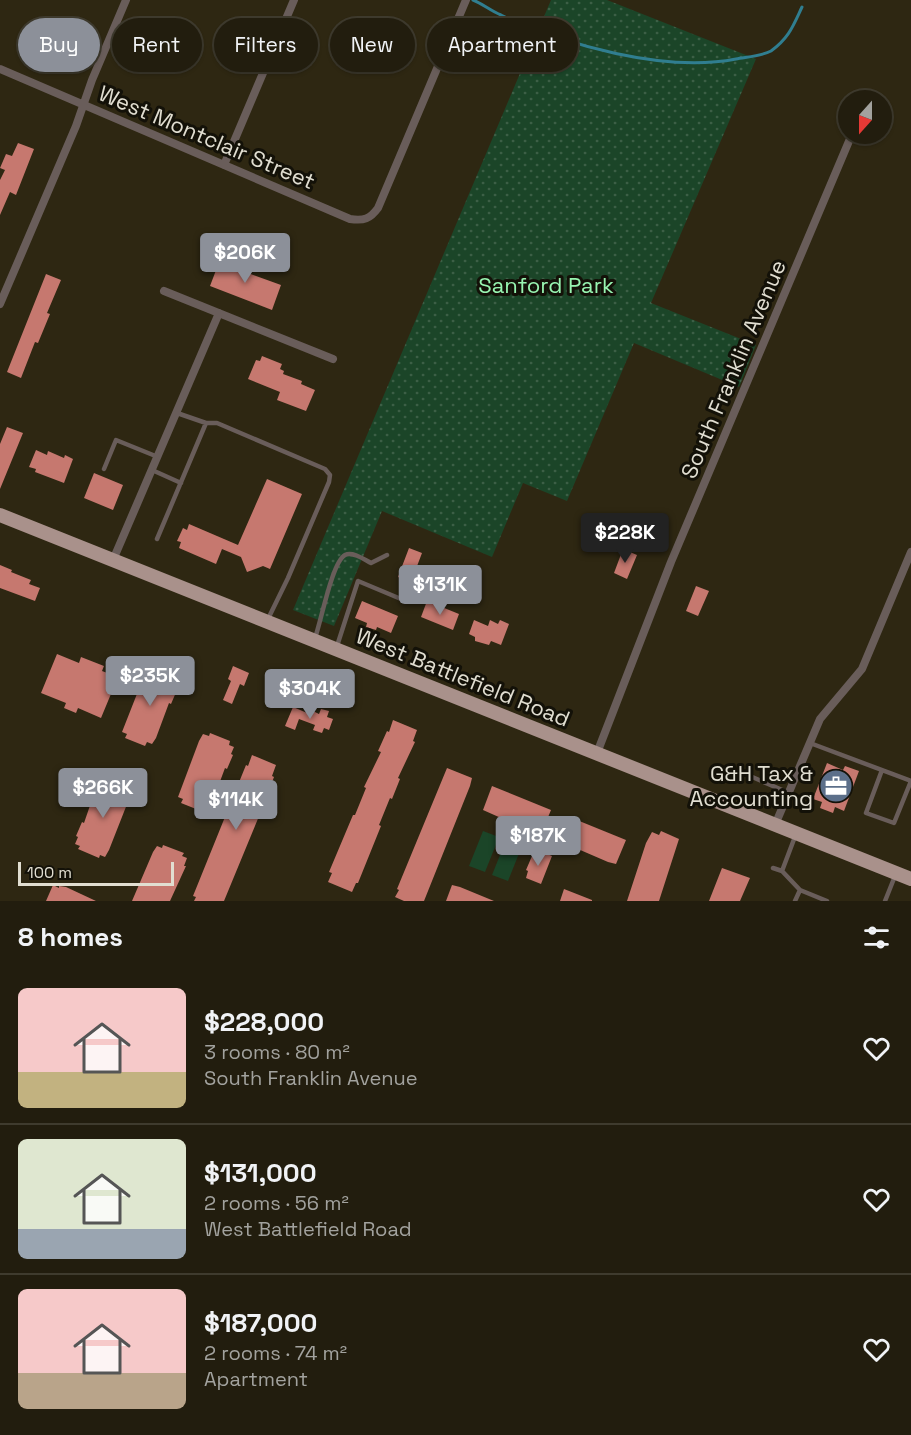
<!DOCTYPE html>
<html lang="en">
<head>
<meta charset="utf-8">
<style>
  :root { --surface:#221d0e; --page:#2a2617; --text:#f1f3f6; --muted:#a2a29e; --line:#3f3b2e; --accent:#8c9099 }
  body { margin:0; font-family:"Space Grotesk",sans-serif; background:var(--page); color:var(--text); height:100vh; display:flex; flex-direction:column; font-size:22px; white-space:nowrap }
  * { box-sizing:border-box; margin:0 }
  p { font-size:20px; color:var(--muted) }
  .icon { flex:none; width:33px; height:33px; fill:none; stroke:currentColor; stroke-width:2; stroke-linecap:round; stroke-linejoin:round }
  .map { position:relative; height:901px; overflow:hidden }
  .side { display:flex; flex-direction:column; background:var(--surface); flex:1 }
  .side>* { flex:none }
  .top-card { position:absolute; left:18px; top:18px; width:600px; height:54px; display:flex; gap:12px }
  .needle { width:39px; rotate:201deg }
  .tools { position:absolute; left:838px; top:90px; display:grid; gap:12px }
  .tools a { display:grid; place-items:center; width:54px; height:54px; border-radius:50%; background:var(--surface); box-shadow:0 2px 4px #0004,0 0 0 2px var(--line); font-size:30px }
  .scale { position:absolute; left:18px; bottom:15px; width:156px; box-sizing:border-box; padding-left:6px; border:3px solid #e1ded1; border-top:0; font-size:16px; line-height:21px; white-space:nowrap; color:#e1ded1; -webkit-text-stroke:4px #131108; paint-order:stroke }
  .price { position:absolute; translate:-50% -51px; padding:0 14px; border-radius:6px; background:var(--accent); color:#fff; font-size:20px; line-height:39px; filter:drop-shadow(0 2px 3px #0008) }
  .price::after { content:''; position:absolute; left:50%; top:36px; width:18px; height:14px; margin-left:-9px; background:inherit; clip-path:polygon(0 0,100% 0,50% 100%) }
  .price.on { background:#222; color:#fff }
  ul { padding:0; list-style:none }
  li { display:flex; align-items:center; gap:18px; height:150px; padding:0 18px }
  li+li { border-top:2px solid var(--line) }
  li span { display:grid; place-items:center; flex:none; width:168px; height:120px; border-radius:9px; color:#555 }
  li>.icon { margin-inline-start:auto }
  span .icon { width:72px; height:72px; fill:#fffc; stroke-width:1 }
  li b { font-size:26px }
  h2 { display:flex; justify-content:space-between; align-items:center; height:72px; padding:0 18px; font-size:26px }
  .pill { padding:0 21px; border-radius:27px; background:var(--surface); box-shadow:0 2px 4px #0004,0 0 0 2px var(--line); font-size:21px; line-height:54px }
  .pill.on { background:var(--accent); color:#fff }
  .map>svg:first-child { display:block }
</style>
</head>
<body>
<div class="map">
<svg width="911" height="901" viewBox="0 0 911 901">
  <defs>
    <pattern id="grass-dots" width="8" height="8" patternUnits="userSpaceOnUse" patternTransform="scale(1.5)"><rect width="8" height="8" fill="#1b4528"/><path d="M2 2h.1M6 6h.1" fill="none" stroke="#3c5f46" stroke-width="1.8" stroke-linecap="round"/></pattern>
  </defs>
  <rect width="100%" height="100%" fill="#2e2712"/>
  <path fill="url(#grass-dots)" d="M551,0H607L756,59L651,303L756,345L739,387L634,343L567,501L523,483L492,557L382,511L334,626L293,610Z"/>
  <path fill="#1b4528" d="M483,831L499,837L485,872L469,866Z
    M506,840L522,846L508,881L492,875Z"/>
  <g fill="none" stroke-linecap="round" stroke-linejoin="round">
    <path stroke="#307e90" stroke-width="3" d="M473,0C483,4 491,11 501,15C566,45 664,73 736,59C746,57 762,56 771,51C789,38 793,26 802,7"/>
  </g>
  <path fill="#c6786f" d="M18,143L34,149L16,195L10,192L0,215V180L5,170L0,168L6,154L12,156Z
    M221,257L250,268L248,273L281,285L272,310L210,286Z
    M46,274L61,280L47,313L50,314L38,343L35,342L21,378L7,372Z
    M262,356L282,364L280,369L284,371L283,374L302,381L301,384L315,390L306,411L277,400L280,392L248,379L256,360L260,361Z
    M7,427L23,433L0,489V444Z
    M36,450L47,455L48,451L64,458L65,455L73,459L64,483L35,472L36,469L29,467Z
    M94,473L123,485L113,510L84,498Z
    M267,479L302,494L270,569L263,566L247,572L241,557L222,549L216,564L179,548L181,542L177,541L183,528L187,530L189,524L238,545Z
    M409,548L422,553L411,582L398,577Z
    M623,549L637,555L627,579L614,573Z
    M0,565L12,570L11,572L31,580L29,584L40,588L35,601L0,588Z
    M696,586L709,591L698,616L686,611Z
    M362,601L398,616L391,633L377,627L376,630L366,627L367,623L355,618Z
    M427,601L459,614L453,630L421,617Z
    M474,620L488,626L490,620L498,624L500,620L509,624L501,645L491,641L489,645L475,641V637L469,634Z
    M57,654L79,663L81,657L104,666L102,671L118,677L101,718L78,708L76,713L64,708L66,703L41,693Z
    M233,666L249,673L244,686L240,684L232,704L223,700L231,681L228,679Z
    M154,668L175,676L173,680L178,682L175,689L177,690L171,704L169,703L156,738L152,744L147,742L145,746L125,738L127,734L122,732L144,676L148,669L153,671Z
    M293,707L312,715L313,711L319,714L321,709L329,711L327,717L333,719L329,730L324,728L322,733L313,730L315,725L299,719L295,730L285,726Z
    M393,720L417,730L413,741L415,742L398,778L400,779L392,799L390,798L379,825L381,826L358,883H356L352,892L328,882L332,873L329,872L353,815H355L366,788L364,787L381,752L378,751L387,731L389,732Z
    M210,733L230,741L229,745L234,747L231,754L233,755L227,769L225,768L212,803L208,810L203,807L201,811L181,803L183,799L178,797L199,741L203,734L209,736Z
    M252,755L276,765L272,776L274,777L262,809L224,901H194L196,897L193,896L246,765L248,766Z
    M827,763L843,770L845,766L859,771L844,811L835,807L833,813L820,808L822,802L813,799Z
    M447,768L472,778L470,786L424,901H404L395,897L399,890L397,889Z
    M107,779L128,788L126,792L131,794L109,850L105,857L100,855L99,858L78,849L80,846L75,844L78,837L76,836L82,822L84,823L96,788L100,781L106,783Z
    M492,786L551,810L541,834L534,831L533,832L483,810Z
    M567,816L626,840L616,864L608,862L557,840Z
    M661,831L679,839L659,901H627L646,843L652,832L659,835Z
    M163,845L184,853L182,856L187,858L184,866H186L170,901H132L153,852L157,846L162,848Z
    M537,850L552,856L541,884L526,878L528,871L526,870L532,856L534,857Z
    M722,868L750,878L740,901H709Z
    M53,885L59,888V886L66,887L96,901H46Z
    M452,885L460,887L494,901H446Z
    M564,889L592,900V901H560Z"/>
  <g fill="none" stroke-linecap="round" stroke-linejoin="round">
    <path stroke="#695d5a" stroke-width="4.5" d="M177,413L206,423H217L325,469L330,475L329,482L288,578L268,619
      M104,469L116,440L158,457
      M152,470L181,483
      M157,539L206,423
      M315,638C321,622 332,562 345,555C353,551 365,560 371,563L387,555
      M337,646L358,581L401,599
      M810,743L911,781L894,823L866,813L882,770
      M750,776L789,793
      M773,868L782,871L800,890
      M782,871L796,834
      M795,901L800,890L827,901
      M885,901L895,876"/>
    <path stroke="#695d5a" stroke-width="8" d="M0,69L350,219C364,221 370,219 378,208L466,0
      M866,100L867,98
      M224,165L294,0
      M164,291L333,359
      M0,304L76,126L92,80L126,0
      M113,560L219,313
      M597,753L671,562L852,134
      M775,825L820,719L862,669L911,552"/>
    <path stroke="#a9918b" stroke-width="14" d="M0,515L911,879"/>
  </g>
  <defs>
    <symbol id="office-disc" viewBox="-11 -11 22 22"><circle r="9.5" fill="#5c6f8a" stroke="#131108"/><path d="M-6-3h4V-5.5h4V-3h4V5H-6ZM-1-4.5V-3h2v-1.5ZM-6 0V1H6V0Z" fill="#fff"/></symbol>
  </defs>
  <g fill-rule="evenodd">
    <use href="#office-disc" x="817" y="767" width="38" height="38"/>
  </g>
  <g text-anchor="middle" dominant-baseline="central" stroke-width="6" stroke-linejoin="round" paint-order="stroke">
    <g font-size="22" fill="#e1ded1" stroke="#131108">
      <text transform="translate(207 137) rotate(23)">West Montclair Street</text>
      <text transform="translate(733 369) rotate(-67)">South Franklin Avenue</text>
      <text transform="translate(463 677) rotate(22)">West Battlefield Road</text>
    </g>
    <g font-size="22" fill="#98f5b1" stroke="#131108">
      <text x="546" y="285">Sanford Park</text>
    </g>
    <g font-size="22" fill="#e1ded1" stroke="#131108" text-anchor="end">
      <text x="813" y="773">G&amp;H Tax &amp;<tspan x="813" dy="25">Accounting</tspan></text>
    </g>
  </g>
</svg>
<div class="tools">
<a><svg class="needle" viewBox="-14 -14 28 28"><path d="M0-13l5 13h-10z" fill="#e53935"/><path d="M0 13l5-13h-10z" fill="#a2a29e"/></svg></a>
</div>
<div class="scale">100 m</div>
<b class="price" style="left:245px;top:284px">$206K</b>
<b class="price on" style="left:625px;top:564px">$228K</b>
<b class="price" style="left:440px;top:616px">$131K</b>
<b class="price" style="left:150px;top:707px">$235K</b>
<b class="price" style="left:310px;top:720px">$304K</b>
<b class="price" style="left:103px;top:819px">$266K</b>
<b class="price" style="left:236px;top:831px">$114K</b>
<b class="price" style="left:538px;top:867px">$187K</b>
<div class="top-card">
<a class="pill on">Buy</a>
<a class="pill">Rent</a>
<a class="pill">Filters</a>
<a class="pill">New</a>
<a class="pill">Apartment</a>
</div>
</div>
<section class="side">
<h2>8 homes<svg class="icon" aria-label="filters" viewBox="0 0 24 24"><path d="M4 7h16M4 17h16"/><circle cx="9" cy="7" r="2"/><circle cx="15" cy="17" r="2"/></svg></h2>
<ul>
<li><span style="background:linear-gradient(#f6c9c9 70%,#c2b280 0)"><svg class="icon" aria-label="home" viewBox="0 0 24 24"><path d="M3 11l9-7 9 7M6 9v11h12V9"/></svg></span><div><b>$228,000</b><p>3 rooms · 80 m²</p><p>South Franklin Avenue</p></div><svg class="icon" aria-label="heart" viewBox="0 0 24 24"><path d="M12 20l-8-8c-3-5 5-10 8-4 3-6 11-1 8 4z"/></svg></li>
<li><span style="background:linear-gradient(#dfe7d0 75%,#9aa5b1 0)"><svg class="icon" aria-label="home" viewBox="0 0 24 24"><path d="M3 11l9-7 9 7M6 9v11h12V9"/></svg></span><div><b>$131,000</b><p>2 rooms · 56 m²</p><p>West Battlefield Road</p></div><svg class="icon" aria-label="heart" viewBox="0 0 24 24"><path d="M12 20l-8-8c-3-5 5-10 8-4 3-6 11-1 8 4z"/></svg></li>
<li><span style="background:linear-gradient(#f6c9c9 70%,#b9a48a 0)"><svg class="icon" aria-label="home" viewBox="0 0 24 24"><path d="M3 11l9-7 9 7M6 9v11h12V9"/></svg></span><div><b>$187,000</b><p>2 rooms · 74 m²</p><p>Apartment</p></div><svg class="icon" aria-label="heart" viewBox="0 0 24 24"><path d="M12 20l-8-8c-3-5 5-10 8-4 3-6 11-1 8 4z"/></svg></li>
</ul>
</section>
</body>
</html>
